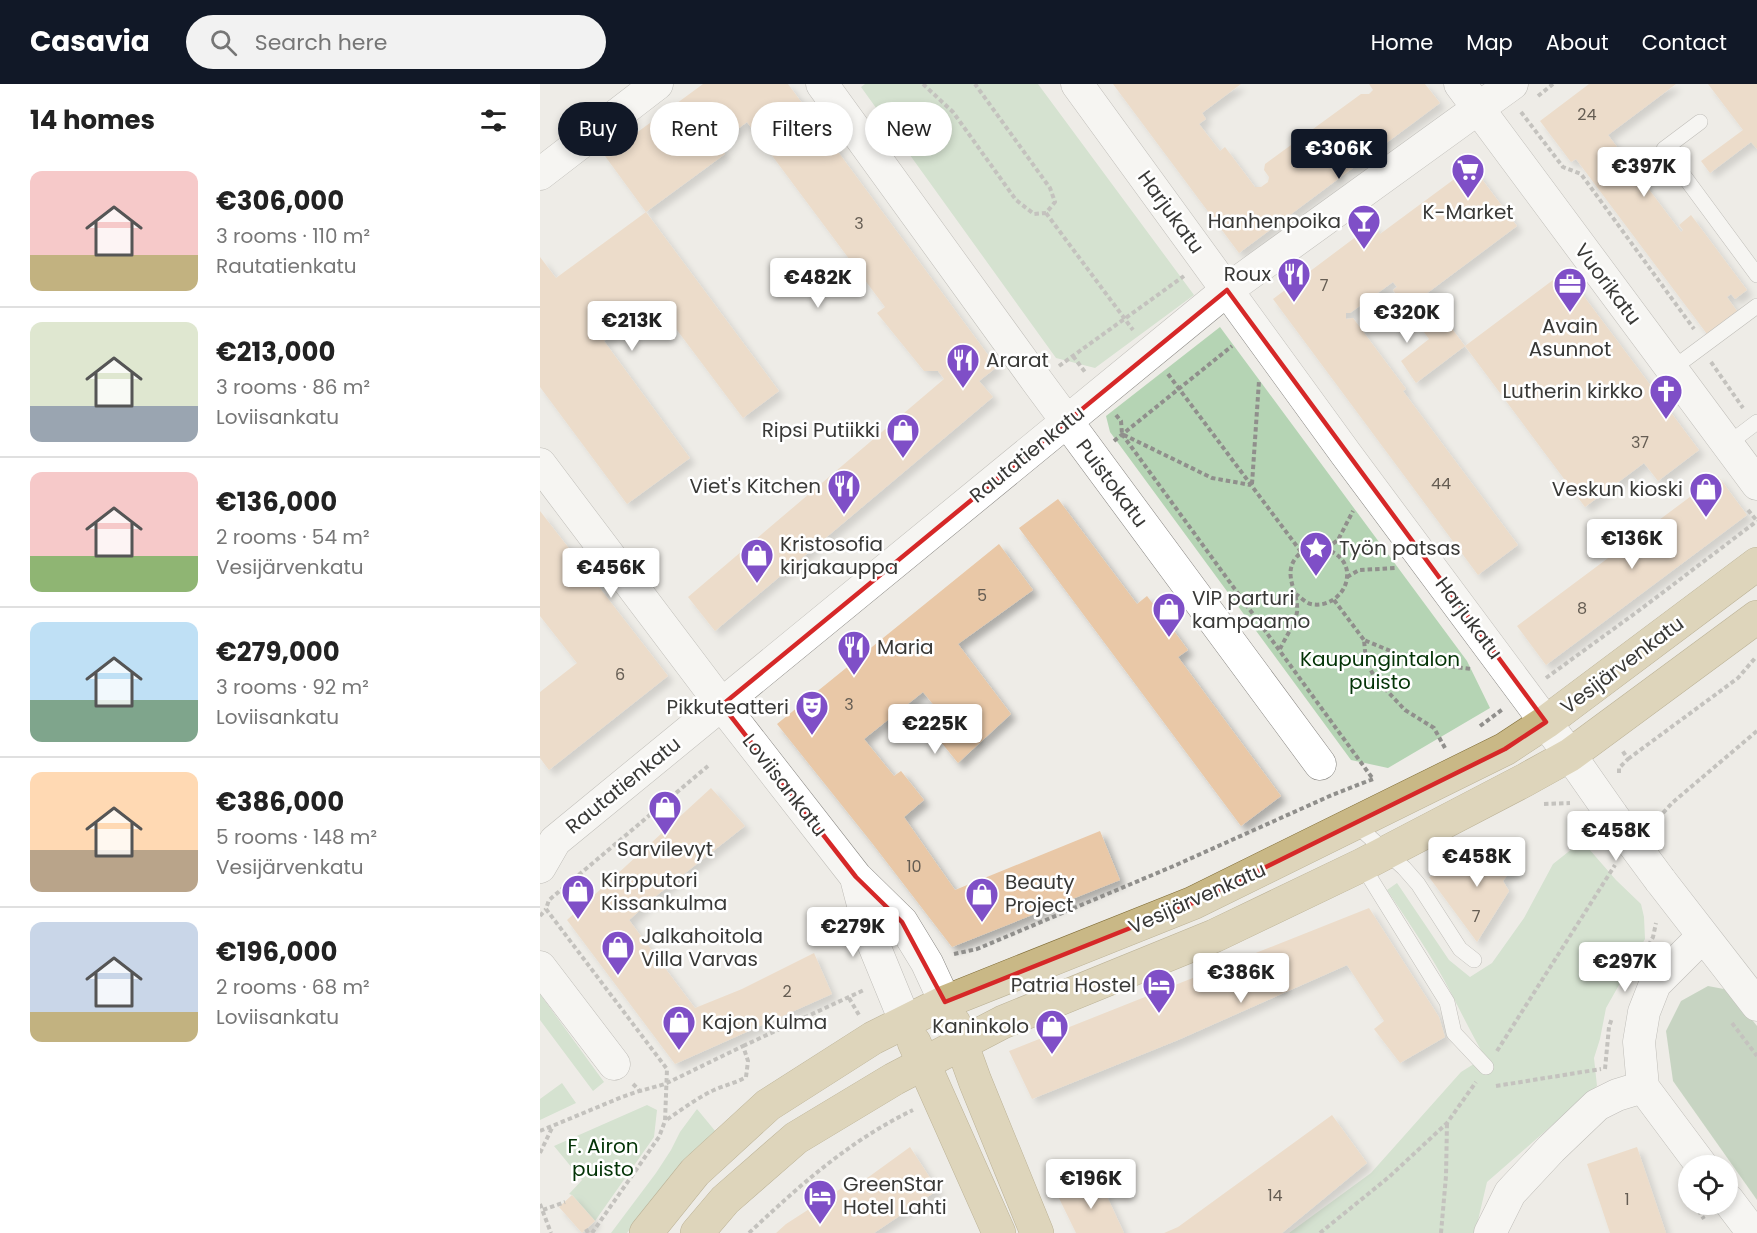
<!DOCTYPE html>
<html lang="en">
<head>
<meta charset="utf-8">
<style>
  :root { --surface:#fff; --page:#f2f2f2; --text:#222; --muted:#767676; --line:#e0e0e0; --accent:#111827 }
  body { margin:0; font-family:Poppins,sans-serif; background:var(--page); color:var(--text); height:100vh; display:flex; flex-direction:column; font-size:22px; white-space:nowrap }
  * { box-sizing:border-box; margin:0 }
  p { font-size:20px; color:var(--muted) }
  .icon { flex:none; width:33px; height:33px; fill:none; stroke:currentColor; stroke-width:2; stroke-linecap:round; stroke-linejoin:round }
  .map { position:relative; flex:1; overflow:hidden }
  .sheet { display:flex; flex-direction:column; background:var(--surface); width:540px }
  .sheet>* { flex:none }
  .top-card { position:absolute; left:18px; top:18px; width:570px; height:54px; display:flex; gap:12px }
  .fabs { position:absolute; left:1138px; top:1071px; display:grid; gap:12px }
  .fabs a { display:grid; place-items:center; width:60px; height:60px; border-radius:50%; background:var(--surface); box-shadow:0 3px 9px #0003; font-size:30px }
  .price { position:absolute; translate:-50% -51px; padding:0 14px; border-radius:6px; background:#fff; color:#222; font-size:20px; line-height:39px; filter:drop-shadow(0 2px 3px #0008) }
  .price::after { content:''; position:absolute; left:50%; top:36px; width:18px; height:14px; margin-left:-9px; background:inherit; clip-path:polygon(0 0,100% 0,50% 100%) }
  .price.on { background:var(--accent); color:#fff }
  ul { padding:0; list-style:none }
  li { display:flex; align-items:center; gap:18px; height:150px; padding:0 30px }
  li+li { border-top:2px solid var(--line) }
  li span { display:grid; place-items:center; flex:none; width:168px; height:120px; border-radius:12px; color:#555 }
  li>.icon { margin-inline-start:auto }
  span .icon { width:72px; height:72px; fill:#fffc; stroke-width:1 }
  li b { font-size:26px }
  h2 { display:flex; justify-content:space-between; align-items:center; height:72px; padding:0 30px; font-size:26px }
  .tag { padding:0 21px; border-radius:27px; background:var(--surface); box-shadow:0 3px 9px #0003; font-size:21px; line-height:54px }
  .tag.on { background:var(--accent); color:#fff }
  header { display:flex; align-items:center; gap:36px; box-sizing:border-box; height:84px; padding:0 30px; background:var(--accent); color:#fff }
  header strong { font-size:28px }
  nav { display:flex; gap:33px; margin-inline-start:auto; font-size:21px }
  .search { width:420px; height:54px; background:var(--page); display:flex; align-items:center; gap:15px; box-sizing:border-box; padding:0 21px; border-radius:33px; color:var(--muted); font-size:22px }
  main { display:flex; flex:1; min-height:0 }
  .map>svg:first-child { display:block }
</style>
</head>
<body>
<header>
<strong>Casavia</strong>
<div class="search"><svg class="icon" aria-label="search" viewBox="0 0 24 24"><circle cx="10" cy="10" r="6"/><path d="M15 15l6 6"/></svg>Search here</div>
<nav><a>Home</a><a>Map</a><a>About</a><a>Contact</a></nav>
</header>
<main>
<section class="sheet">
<h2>14 homes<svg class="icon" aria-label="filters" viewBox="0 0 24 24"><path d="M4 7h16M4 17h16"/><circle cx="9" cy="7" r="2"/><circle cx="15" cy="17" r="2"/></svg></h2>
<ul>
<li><span style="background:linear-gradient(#f6c9c9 70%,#c2b280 0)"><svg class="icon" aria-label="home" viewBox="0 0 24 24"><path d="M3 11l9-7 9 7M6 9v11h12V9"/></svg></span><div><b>€306,000</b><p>3 rooms · 110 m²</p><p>Rautatienkatu</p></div></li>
<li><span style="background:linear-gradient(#dfe7d0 70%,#9aa5b1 0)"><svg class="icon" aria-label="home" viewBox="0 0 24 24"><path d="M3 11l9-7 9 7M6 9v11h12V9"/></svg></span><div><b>€213,000</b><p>3 rooms · 86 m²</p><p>Loviisankatu</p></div></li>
<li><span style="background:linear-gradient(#f6c9c9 70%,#8fb573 0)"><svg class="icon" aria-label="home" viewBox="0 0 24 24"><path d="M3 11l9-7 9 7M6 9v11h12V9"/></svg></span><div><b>€136,000</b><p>2 rooms · 54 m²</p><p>Vesijärvenkatu</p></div></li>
<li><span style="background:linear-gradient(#bfe0f5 65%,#7fa58c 0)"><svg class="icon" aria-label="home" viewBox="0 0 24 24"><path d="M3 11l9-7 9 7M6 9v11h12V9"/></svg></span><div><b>€279,000</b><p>3 rooms · 92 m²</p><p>Loviisankatu</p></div></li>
<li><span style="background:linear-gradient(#ffd9b3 65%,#b9a48a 0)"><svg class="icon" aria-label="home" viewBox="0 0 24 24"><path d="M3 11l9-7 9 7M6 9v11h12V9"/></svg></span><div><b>€386,000</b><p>5 rooms · 148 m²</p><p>Vesijärvenkatu</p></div></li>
<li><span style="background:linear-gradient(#c9d6e8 75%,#c2b280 0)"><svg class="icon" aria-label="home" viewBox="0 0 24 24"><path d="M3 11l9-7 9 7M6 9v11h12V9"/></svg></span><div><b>€196,000</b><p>2 rooms · 68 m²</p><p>Loviisankatu</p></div></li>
</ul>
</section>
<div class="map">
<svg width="1217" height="1149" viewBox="0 0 1217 1149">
  <defs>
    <filter id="shadow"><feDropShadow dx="5.5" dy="5.5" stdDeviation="3" flood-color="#0004"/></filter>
  </defs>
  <rect width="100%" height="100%" fill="#eeece7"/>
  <path fill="#b5d4b4" d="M325,0H498L654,211L555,284L516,274L321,3Z
    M680,243L927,577L950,624L848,684L811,676L570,348L566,332Z
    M1042,757L1076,796L1101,820L1104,833L1105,855L1066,924L1060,955L1054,974L1057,1002L947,1098L935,1149H749L831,1089L921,988L945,973C932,951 922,930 910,907C892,872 869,839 847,806L857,799L909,876L930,893L952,879L984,834L1013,780Z
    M0,910L64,998L53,1007L0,936Z
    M22,999L36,1019L0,1036V1015Z
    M107,1021L117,1026L114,1053L55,1137L32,1111L29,1110L42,1096L14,1062Z
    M157,1025L176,1048L121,1106L87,1149H71L116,1089L131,1066L140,1048Z"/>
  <path fill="#98b796" d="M1168,902L1189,906L1217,942V1116L1133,997L1126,947L1141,917Z"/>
  <path fill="#e9c8a7" filter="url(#shadow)" d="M163,0H248L457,283L439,297L453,313L175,547L148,513L404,295L398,287H384L337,229L345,223L207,38L178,60L185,70L106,128L65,72Z
    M573,0H701L662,29L666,35L659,40L680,67L685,63L715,103H721L728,98L729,93L724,86L725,80L821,10H829L833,6L829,0H885L900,19L699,169Z
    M1049,0H1136L1068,51L1141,148L1143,146L1139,141L1151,131L1207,206L1195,215L1191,210L1187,213L1197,227L1167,250L1036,75L1031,78L1000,37Z
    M1168,0H1217V65L1211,58L1170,89L1161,77L1203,46Z
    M932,82L977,142L886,210L925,262L876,299L861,277L889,255L853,206L857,203L853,198L810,229H806V235L813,234L866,305L863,307L978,461L938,491L733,215L833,140L840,150Z
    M106,128L239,307L203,334L116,218L64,257L150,374L87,420L0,303V173L16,194Z
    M1025,187L1159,366L1118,397L1104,379L1045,423L925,262Z
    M1178,392L1207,431L1006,581L977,542Z
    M518,415L597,520L607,512L634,547L648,566L638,573L741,712L701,742L479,444Z
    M0,427L128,592L9,686L0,674V608L37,579L0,532Z
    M459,460L493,506L418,560L471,630L418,679L401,658L414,646L383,608L324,655L354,692L361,687L384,716L364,733L415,806L560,747L580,796L412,863L332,759L237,640Z
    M171,704L205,742L116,812L89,836L155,924L202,905L274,869L292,910L135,980L27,836Z
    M966,762L977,778L963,797L969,807L937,858L889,793Z
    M829,824L899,933L905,953L860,979L834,945L844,937L807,881L638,956L492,1015L469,967Z
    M792,1031L827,1079L742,1149H624L638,1143Z
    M370,1063L398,1106L334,1149H236L246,1140L308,1100L312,1105Z
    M1097,1063L1126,1149H1070L1047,1080Z
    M559,1095L584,1149H536L518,1112Z
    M32,1111L55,1137L42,1149L19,1123Z"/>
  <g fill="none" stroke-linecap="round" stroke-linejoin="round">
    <defs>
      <path id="lane" d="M1160,38L1124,65L1217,191
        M1132,285L1217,222
        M1188,360L1217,338
        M814,739L864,784L878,800L920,865L934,876
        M822,781L907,918L914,949L946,983"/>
      <path id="street" d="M282,0L497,297L780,680
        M537,0L806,370L1030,671L1072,731
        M920,0L1217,400
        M0,90L117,0
        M0,380L182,621L316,793L362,838L387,879L405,918
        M0,783L15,757L687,206L972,0
        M316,794L333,859L365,937
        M1120,796L1217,921
        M0,883L74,980
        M1162,1082L1103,1003L1099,958L1104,928L1115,900L1163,852
        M1188,1116L1213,1149
        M950,1149L970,1109L1011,1065L1057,1021L1077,1011L1103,1003"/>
      <path id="primary" d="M414,939L435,997L497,1149
        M374,958L459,1149
        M106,1149L155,1088L228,1021L333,954L405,918L653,819L965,665L1006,638L1217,480
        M157,1149L185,1116L256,1054L354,995L463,938L674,852L822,781L985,696L1030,671L1217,533"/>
    </defs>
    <use href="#lane" stroke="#878581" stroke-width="16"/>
    <use href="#street" stroke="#878581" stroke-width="33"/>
    <use href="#primary" stroke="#7f6c36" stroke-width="34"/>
    <path stroke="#908f8c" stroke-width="4" stroke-dasharray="4.5 3" stroke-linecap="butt" d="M383,0L413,28L476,116L494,130L506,129L515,118L510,104L435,0
      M998,12L1013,0
      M981,28L1023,83L1041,90L1154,245
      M506,129L593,246
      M533,272L545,288
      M1171,278L1203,324
      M519,282L644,192
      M628,290L762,469
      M576,331L581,337L582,350L672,394L711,401
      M582,350L833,695
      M574,357L692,262
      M712,400L719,297
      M1208,426L1217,437
      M787,464L798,456L813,427
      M807,493L819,486L856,484
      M794,516L824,556
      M740,565C745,554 755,540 757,528C759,509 743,492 755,475C770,453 810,467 807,493C806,510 788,524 771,520C766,519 760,513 756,510
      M1006,594L1101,525L1217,437
      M940,642L963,625
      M905,664L894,644L865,626L835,594L826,577L824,556L877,578L931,585
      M1088,675L1198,594L1216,573
      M1079,689V684L1088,675L1082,666
      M1004,720L1030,719
      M1113,740L1132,719L1217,647
      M0,832L6,825
      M1105,868L1113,853L1116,839
      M414,870L437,865L636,781L792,711L833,695
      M309,914L319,931
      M1192,939L1217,972
      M203,962L324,906
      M957,967L1075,781
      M1065,985L1069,943L1072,934
      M93,1000L100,1007L125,1000L203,962L208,977L206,993C196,999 185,1001 174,1006C157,1014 141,1026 125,1037
      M956,1002L1061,985
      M0,1047L82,1013L99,1007
      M0,1069L13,1042
      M1142,1104L1149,1114
      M0,1120L11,1149
      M1154,1120L1164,1135
      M3,1126L25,1118
      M46,1145L48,1149
      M52,1149L119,1053L125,1037L127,985L6,825L9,816L168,682
      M209,1149C260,1101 309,1057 373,1026
      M780,1149L849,1093L907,1039L936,998
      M901,1149L906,1092L907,1039"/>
    <use href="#lane" stroke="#fff" stroke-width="15"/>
    <use href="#street" stroke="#fff" stroke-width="32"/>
    <use href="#primary" stroke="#c9b886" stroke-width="33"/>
    <defs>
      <path id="street-bridge" d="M1072,731L1120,796"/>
    </defs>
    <use href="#street-bridge" stroke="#878581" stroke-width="33" stroke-linecap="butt"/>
    <use href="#street-bridge" stroke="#fff" stroke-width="32"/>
  </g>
  <path d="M0 0H1217V1149H0ZM687,206L1006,638L965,665L653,819L405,918L362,838L316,793L182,621Z" fill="#eeece7" fill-opacity=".55" fill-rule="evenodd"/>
  <path fill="none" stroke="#d62828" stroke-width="4.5" stroke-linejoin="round" d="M687,206L1006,638L965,665L653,819L405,918L362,838L316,793L182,621Z"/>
  <defs>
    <symbol id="supermarket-pin" viewBox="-11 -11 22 30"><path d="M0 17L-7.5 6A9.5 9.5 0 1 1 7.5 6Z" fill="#7f4fc7" stroke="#fff"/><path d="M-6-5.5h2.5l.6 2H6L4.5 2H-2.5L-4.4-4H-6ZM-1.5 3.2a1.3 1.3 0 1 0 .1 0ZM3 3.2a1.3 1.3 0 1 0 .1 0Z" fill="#fff"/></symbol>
    <symbol id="bar-pin" viewBox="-11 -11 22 30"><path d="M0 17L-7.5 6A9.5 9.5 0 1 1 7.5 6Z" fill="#7f4fc7" stroke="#fff"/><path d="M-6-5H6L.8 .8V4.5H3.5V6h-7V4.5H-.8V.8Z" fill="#fff"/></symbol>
    <symbol id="restaurant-pin" viewBox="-11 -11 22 30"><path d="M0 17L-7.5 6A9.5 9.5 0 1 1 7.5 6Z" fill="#7f4fc7" stroke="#fff"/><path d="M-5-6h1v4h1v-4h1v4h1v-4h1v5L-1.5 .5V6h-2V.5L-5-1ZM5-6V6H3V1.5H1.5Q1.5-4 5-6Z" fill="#fff"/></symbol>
    <symbol id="office-pin" viewBox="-11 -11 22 30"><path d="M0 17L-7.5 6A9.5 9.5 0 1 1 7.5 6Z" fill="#7f4fc7" stroke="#fff"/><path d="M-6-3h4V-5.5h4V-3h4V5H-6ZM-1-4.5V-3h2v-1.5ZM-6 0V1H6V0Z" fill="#fff"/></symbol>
    <symbol id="church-pin" viewBox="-11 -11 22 30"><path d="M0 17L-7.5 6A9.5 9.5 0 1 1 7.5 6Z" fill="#7f4fc7" stroke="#fff"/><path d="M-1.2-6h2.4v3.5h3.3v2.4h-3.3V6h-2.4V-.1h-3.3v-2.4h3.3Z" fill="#fff"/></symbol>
    <symbol id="shop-pin" viewBox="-11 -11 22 30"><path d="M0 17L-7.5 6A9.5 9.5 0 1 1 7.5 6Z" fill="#7f4fc7" stroke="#fff"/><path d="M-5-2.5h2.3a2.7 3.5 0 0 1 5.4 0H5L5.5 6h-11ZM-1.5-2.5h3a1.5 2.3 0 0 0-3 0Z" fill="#fff"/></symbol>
    <symbol id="sight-pin" viewBox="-11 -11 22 30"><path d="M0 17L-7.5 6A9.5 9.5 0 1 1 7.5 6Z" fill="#7f4fc7" stroke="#fff"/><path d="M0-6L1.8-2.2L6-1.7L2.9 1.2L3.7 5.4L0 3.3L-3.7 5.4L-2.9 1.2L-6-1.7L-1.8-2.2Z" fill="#fff"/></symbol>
    <symbol id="theatre-pin" viewBox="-11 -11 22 30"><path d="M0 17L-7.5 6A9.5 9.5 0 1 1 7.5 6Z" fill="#7f4fc7" stroke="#fff"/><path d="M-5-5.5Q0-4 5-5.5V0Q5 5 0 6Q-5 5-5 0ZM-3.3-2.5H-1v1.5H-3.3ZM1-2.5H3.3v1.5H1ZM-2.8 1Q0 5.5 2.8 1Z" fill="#fff"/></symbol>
    <symbol id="hotel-pin" viewBox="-11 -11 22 30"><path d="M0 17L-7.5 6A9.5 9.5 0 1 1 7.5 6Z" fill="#7f4fc7" stroke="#fff"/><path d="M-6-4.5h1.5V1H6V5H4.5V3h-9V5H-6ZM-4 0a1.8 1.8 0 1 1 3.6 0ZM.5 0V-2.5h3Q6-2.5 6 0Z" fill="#fff"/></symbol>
  </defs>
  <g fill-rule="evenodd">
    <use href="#supermarket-pin" x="909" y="67" width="38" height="52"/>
    <use href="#bar-pin" x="805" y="118" width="38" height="52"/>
    <use href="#restaurant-pin" x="735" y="171" width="38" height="52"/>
    <use href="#office-pin" x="1011" y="181" width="38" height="52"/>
    <use href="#restaurant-pin" x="404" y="257" width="38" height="52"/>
    <use href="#church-pin" x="1107" y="288" width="38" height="52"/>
    <use href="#shop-pin" x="344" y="327" width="38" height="52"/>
    <use href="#restaurant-pin" x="285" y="383" width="38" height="52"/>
    <use href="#shop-pin" x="1147" y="386" width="38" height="52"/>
    <use href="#sight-pin" x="757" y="445" width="38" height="52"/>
    <use href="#shop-pin" x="198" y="452" width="38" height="52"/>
    <use href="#shop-pin" x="610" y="506" width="38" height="52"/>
    <use href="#restaurant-pin" x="295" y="544" width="38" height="52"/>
    <use href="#theatre-pin" x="253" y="604" width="38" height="52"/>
    <use href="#shop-pin" x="106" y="704" width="38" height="52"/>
    <use href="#shop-pin" x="19" y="788" width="38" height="52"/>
    <use href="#shop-pin" x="423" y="791" width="38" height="52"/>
    <use href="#shop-pin" x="59" y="844" width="38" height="52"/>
    <use href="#hotel-pin" x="600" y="882" width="38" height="52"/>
    <use href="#shop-pin" x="120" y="919" width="38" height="52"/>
    <use href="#shop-pin" x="493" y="923" width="38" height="52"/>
    <use href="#hotel-pin" x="261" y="1093" width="38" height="52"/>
  </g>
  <g text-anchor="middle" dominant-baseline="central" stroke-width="5" stroke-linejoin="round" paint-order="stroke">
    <g font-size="16" fill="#655d53">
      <text x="1047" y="30">24</text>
      <text x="319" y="139">3</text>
      <text x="784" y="201">7</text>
      <text x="1100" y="358">37</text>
      <text x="901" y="399">44</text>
      <text x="442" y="511">5</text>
      <text x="1042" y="524">8</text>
      <text x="80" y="590">6</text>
      <text x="309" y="620">3</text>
      <text x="374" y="782">10</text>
      <text x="936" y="832">7</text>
      <text x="247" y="907">2</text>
      <text x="735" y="1111">14</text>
      <text x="1087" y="1115">1</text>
    </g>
    <g font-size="20" fill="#393937" stroke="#fff">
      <text transform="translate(631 128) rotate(54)">Harjukatu</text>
      <text transform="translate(1068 200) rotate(53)">Vuorikatu</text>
      <text transform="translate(487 370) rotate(-39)">Rautatienkatu</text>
      <text transform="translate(572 399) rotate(53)">Puistokatu</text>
      <text transform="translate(929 534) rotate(53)">Harjukatu</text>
      <text transform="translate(1082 581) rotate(-37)">Vesijärvenkatu</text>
      <text transform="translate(83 701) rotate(-39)">Rautatienkatu</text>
      <text transform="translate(245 701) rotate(52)">Loviisankatu</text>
      <text transform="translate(657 814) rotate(-24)">Vesijärvenkatu</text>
    </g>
    <g font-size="20" fill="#393937" stroke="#fff" text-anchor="start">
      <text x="928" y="128" text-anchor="middle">K-Market</text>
      <text x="801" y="137" text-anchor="end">Hanhenpoika</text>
      <text x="731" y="190" text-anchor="end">Roux</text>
      <text x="1030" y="242" text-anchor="middle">Avain<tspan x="1030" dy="23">Asunnot</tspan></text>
      <text x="446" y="276">Ararat</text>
      <text x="1103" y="307" text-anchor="end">Lutherin kirkko</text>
      <text x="340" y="346" text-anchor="end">Ripsi Putiikki</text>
      <text x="281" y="402" text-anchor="end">Viet's Kitchen</text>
      <text x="1143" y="405" text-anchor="end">Veskun kioski</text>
      <text x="240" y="460">Kristosofia<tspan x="240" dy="23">kirjakauppa</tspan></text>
      <text x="799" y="464">Työn patsas</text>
      <text x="652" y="514">VIP parturi<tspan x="652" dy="23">kampaamo</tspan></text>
      <text x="337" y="563">Maria</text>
      <text x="249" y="623" text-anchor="end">Pikkuteatteri</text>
      <text x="125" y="765" text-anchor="middle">Sarvilevyt</text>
      <text x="61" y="796">Kirpputori<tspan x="61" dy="23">Kissankulma</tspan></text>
      <text x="465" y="798">Beauty<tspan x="465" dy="23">Project</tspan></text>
      <text x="101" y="852">Jalkahoitola<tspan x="101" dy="23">Villa Varvas</tspan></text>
      <text x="596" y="901" text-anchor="end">Patria Hostel</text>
      <text x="162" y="938">Kajon Kulma</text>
      <text x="489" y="942" text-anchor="end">Kaninkolo</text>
      <text x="303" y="1100">GreenStar<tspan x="303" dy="23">Hotel Lahti</tspan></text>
    </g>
    <g font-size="20" fill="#033306" stroke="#fff">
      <text x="840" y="575">Kaupungintalon<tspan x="840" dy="23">puisto</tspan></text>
      <text x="63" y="1062">F. Airon<tspan x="63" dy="23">puisto</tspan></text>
    </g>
  </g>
</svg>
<div class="fabs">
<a><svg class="icon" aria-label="locate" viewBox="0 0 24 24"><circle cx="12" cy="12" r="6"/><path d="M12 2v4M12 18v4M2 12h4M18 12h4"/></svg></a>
</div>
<b class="price on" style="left:799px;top:96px">€306K</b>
<b class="price" style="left:1104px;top:114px">€397K</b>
<b class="price" style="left:278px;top:225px">€482K</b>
<b class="price" style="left:867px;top:260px">€320K</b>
<b class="price" style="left:92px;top:268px">€213K</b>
<b class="price" style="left:1092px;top:486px">€136K</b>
<b class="price" style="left:71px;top:515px">€456K</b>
<b class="price" style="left:395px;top:671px">€225K</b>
<b class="price" style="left:1076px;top:778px">€458K</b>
<b class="price" style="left:937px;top:804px">€458K</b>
<b class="price" style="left:313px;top:874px">€279K</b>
<b class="price" style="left:1085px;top:909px">€297K</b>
<b class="price" style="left:701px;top:920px">€386K</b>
<b class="price" style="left:551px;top:1126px">€196K</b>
<div class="top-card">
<a class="tag on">Buy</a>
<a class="tag">Rent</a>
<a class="tag">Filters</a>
<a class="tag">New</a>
</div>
</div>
</main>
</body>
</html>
